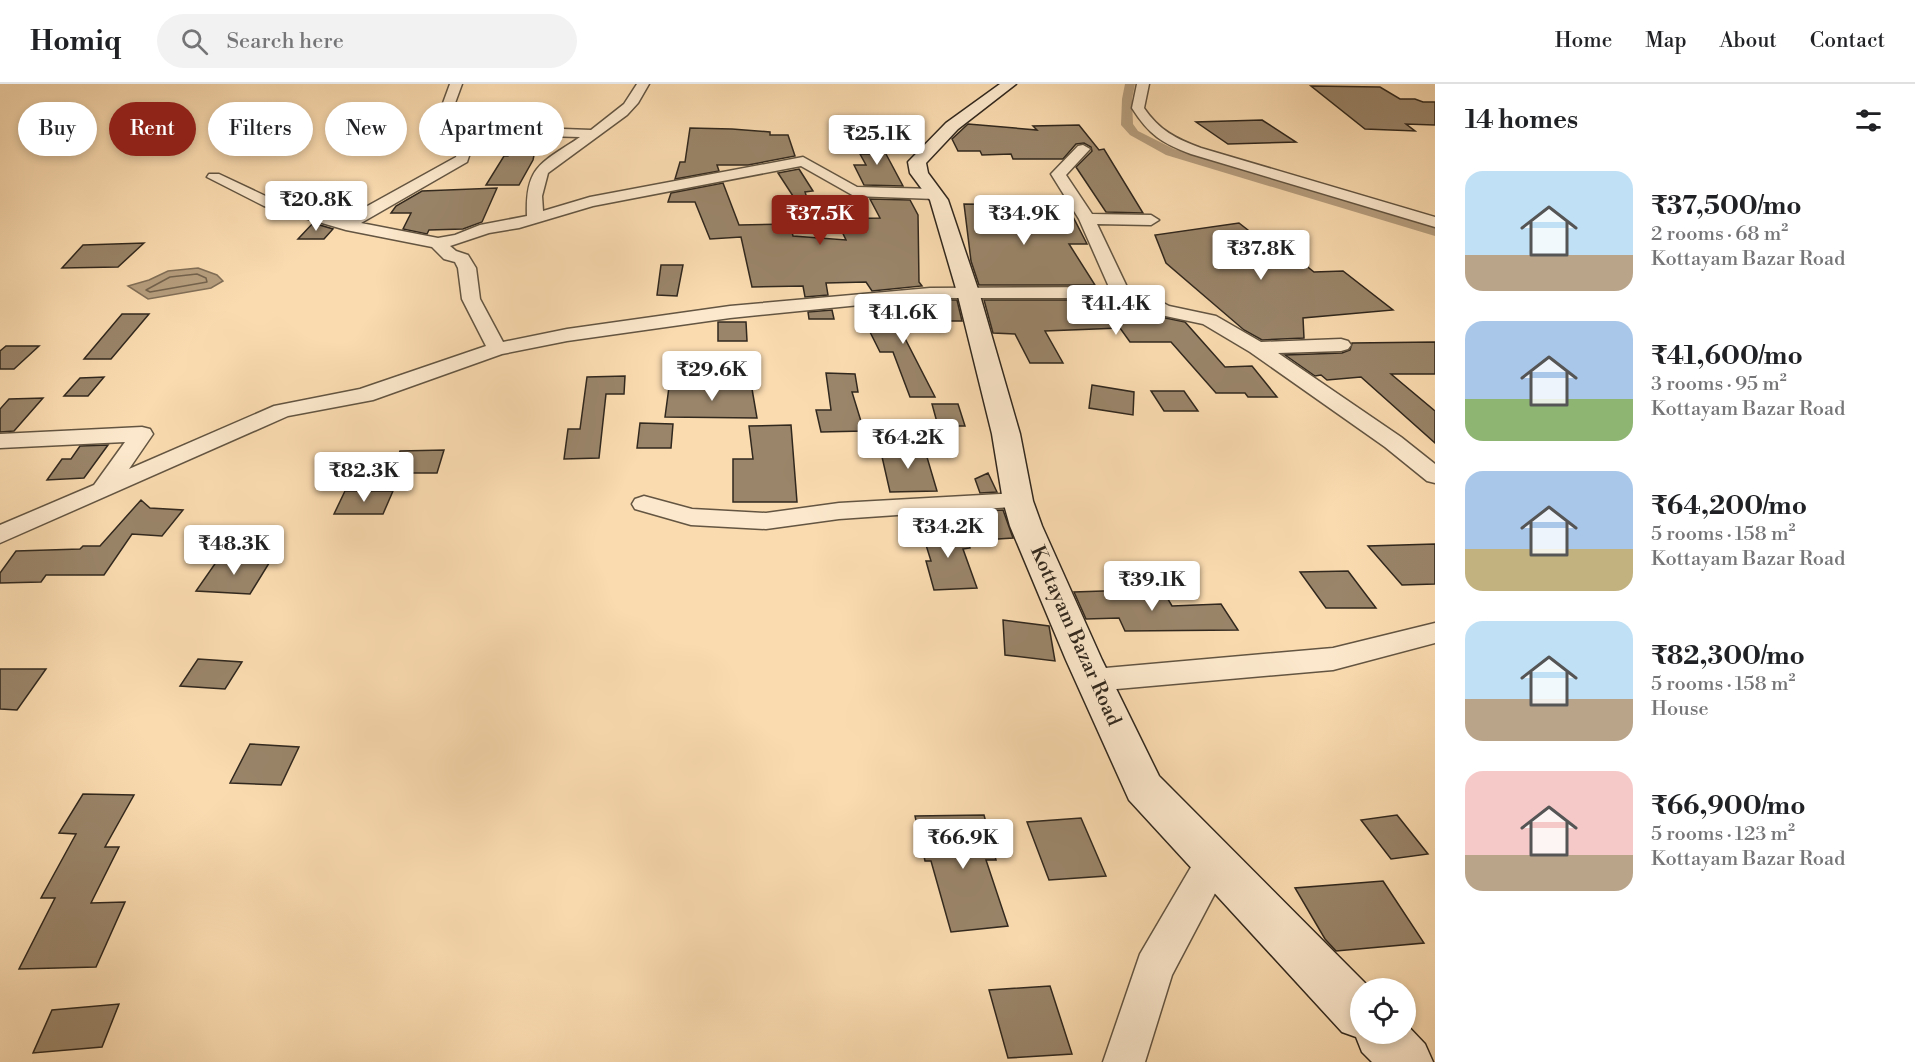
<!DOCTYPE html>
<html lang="en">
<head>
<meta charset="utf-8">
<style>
  :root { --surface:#fff; --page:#f2f2f2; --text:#202124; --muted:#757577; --line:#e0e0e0; --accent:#8f2418 }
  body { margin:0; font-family:"Libre Bodoni",serif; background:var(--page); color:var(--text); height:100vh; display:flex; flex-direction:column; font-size:22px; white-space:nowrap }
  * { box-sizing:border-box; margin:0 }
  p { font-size:20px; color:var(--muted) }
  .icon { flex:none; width:33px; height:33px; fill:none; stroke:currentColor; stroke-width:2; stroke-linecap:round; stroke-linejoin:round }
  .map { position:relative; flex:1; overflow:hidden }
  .details { display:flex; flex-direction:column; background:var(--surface); width:480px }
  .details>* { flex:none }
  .banner { position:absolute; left:18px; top:18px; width:570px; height:54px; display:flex; gap:12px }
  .tools { position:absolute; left:1350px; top:894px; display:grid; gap:12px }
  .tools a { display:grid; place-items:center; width:66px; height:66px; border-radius:50%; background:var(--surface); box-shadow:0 3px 9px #0003; font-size:30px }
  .price { position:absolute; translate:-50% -51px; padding:0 14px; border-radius:6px; background:#fff; color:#222; font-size:20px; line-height:39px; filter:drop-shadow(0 2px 3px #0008) }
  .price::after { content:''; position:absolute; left:50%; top:36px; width:18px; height:14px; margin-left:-9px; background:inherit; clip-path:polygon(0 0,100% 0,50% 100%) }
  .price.current { background:var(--accent); color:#fff }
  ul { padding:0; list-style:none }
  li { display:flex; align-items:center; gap:18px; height:150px; padding:0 30px }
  li span { display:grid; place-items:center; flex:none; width:168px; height:120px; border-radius:18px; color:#555 }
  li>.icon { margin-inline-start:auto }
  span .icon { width:72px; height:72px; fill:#fffc; stroke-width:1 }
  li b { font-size:26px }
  h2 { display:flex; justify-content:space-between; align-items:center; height:72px; padding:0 30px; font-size:26px }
  .tag { padding:0 21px; border-radius:27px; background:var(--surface); box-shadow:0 3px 9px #0003; font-size:21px; line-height:54px }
  .tag.current { background:var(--accent); color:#fff }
  header { display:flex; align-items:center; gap:36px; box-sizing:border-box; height:84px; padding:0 30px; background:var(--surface); border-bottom:2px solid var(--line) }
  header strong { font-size:28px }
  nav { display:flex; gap:33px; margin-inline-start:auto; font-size:21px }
  .search { width:420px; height:54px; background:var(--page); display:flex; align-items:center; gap:15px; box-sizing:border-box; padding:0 21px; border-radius:33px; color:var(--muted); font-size:22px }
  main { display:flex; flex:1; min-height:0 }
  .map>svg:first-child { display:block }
</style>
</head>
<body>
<header>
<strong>Homiq</strong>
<div class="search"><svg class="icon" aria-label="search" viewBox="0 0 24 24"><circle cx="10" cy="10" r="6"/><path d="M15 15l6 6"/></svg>Search here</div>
<nav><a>Home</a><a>Map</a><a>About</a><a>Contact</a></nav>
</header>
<main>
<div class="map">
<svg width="1435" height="978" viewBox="0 0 1435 978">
  <rect width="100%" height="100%" fill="#fadbb0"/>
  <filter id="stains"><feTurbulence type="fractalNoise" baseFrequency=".00333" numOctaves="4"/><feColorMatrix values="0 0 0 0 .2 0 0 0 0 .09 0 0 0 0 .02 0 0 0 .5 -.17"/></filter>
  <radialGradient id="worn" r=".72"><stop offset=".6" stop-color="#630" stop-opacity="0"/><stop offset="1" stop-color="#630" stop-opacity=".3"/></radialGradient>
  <path fill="#b69e7e" stroke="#816f58" stroke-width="1.5" d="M198,184L217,191L223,197L211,204L148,215L128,202L149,196L168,187Z"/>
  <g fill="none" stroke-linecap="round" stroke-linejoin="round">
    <path stroke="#74634e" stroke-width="1.5" d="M197,190L206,194L207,198L150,208L146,206L170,193Z"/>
    <path fill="#b69e7e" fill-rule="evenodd" d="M1125,0H1135L1132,15L1133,40L1138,47L1174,65L1435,143V152L1166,71L1130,51L1121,41L1122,15Z"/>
  </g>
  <path fill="#9a856a" stroke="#31281e" stroke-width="1.5" d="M1311,2L1380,3L1400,15H1415L1423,18H1435V41L1406,40L1415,47L1365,45Z
    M1262,36L1296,58L1228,60L1196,38Z
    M870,40L903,102L864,101L854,81H866L860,70H869Z
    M968,40L1037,46L1033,42L1079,41L1099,66L1104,65L1143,129L1106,128L1076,83L1092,67L1091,63L1084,59L1076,60L1063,75H1013L1011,70L982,71L980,67H958L952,55Z
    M690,44L732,45L770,48V51H788L795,72L748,81H717L719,87L675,95L680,78H685Z
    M536,62L533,76L519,101H486L504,72H508L511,63Z
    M799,85L813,107L805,108L811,126L804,129L778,89Z
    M723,99L739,141L790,140L793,152L846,156L836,135L880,134L870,115L910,116L918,131L919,198L922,202L872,207L866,198L826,199L828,211L805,213L803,202L752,203L741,153L710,155L695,118H668L671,109Z
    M497,104L482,138L463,145L429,146L427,150L403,145L411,129H391L396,122L422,107Z
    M335,115L358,116L344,133L324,127Z
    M964,120L1049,121L1051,127H1070L1087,160H1069L1095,201H979L971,177Z
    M313,139L333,145L324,155H298Z
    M1239,139L1271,164H1284L1314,188L1343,187L1393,226L1303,234L1304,254L1262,256L1244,246L1166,179L1155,151Z
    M144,159L118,183L62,184L83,161Z
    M661,181H683L677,212L657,211Z
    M932,216L938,225L893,231L935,313H910L893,268H880L866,240L883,242L880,234L887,231L881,221Z
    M943,216H957L962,237H949Z
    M984,216H1118L1122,222H1138L1156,232L1185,238L1225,283L1252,282L1277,313H1248L1245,309H1216L1171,258H1130L1120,244L1045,247L1063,279H1030L1015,250L993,249Z
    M832,226L834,235H809L808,228Z
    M122,230H149L111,275H84Z
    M718,238H746L747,257H718Z
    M1435,258V290H1391L1435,327V359L1361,293L1327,296L1321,291L1315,292L1285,271L1342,269L1350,266L1352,259Z
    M6,262H39L14,285H0V267Z
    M826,289L855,290L858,308H852L864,347L821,348L816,326H831Z
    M625,292L624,310H606L599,374L564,375L568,345H580L587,293Z
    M104,293L88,312H64L80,294Z
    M751,299L757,334L665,333L669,303L719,304V300Z
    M1092,301L1134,308L1133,331L1089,324Z
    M1151,307H1184L1198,327H1164Z
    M43,314L14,347L0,348V325L9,315Z
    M932,320H958L965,342H938Z
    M640,339L673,340L671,364H637Z
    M791,341L797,418H733V375H753L749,342Z
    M108,361L84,394L47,396L62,375H71L80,362Z
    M924,363L937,407L890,408L880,364Z
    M444,366L437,389H392L400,367Z
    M988,389L997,408L980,409L975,395Z
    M345,407H393L383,430H334Z
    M141,416L150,424L183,426L162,452L132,450L104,491H46L41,498L0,499V489L16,467L80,465L83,462H100Z
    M1003,426L1013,454L982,456L971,428Z
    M963,444L970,464L963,465L977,504L934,506L926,477H931L921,445Z
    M1435,460V500L1402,501L1368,462Z
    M219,474L271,476L250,510L196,507Z
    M1348,487L1376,524H1326L1300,488Z
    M1162,505L1172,522L1221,520L1238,546L1125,547L1119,534L1086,535L1074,508Z
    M1003,536L1049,542L1055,577L1005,571Z
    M198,575L242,578L225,605L180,602Z
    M0,585H46L17,626L0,625Z
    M250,660L299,663L281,701L230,699Z
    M83,710L134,711L105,763H119L91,819L125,818L96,883L19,885L55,814H41L76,750L59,749Z
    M984,731L996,776H986L1008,842L951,848L931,777H925L915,732Z
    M1397,731L1428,770L1391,775L1361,736Z
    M1081,734L1106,792L1049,796L1027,738Z
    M1383,797L1424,859L1336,867L1325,855L1295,804Z
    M1050,902L1072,970L1008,974L989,906Z
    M119,920L102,963L33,969L52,926Z"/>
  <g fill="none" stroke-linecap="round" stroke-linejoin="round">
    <defs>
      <path id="minor" d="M450,0H462L451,30L454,41L591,46L624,20L637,0H649L638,19L627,31L548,89L542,112L543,127L590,113L803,73L857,103L935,105L943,110L935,115L854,112L801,82L593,122L519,144L489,149L450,162L456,167L468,171L476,184L480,215L503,258L567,245L730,222L930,204L1109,203L1079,135L1051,90L1078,62L1083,61L1090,65L1066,91L1092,130L1151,131L1159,136L1151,141L1097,140L1127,203L1137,205L1169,222L1216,232L1261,258L1341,255L1348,257L1351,261L1348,265L1341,267L1278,269L1401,353L1435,380V399L1427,397L1385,363L1250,268L1203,240L1156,230L1127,214H930L730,234L567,257L502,270L373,316L288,332L0,459V441L94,401L125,358L0,364V350L142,343L150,345L153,350L129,385L274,322L360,305L486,262L462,215L458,184L455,178L444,175L432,163L346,146L264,122L207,93L209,90H219L274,116L344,135L456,73L461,55L443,46L439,30ZM470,50L580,53C542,79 525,81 527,132L480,141L455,151L438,154L361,139L467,78L475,54Z
        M1137,0H1149L1144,24C1159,46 1176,55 1201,64L1435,133V143L1191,70C1162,59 1149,51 1132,24Z
        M1018,409L1027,412L1030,417L1027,422L839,435L766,445L691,441L635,425L632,420L635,415L644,412L692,425L766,429L839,419Z
        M1435,539V559L1333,586L1094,607L1083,604L1079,596L1083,588L1094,585L1333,564Z
        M1214,761L1227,766L1232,777L1172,891L1145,978H1103L1140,870L1201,766Z"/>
      <path id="secondary" d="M1000,0H1016L958,45L926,79L928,89L948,116L979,208L1020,350L1033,417L1042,442L1102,576L1159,692L1370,904H1360V950H1406V940L1425,960L1433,978H1372L1362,968L1356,953L1342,948L1129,716L1066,576L1010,442L1003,417L992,350L957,208L930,116L910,89L908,78L946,39Z"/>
    </defs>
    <use href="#minor" stroke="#635542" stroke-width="3"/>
    <use href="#secondary" stroke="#31281e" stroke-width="3"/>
    <use href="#minor" fill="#fce8cc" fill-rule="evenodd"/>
    <use href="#secondary" fill="#fce8cc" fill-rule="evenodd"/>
  </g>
  <g text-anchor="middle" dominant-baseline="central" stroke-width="6" stroke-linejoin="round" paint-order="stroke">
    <g font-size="20" fill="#31281e" stroke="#fce8cc">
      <text transform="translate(1075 552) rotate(66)">Kottayam Bazar Road</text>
    </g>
  </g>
  <rect width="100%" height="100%" filter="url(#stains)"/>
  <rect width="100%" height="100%" fill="url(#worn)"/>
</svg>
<div class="tools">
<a><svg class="icon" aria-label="locate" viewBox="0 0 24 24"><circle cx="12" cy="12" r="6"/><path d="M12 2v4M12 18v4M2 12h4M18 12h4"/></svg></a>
</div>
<b class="price" style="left:877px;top:82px">₹25.1K</b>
<b class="price" style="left:316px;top:148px">₹20.8K</b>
<b class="price current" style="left:820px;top:162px">₹37.5K</b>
<b class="price" style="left:1024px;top:162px">₹34.9K</b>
<b class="price" style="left:1261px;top:197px">₹37.8K</b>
<b class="price" style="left:1116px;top:252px">₹41.4K</b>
<b class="price" style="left:903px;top:261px">₹41.6K</b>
<b class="price" style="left:712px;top:318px">₹29.6K</b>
<b class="price" style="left:908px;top:386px">₹64.2K</b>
<b class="price" style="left:364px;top:419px">₹82.3K</b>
<b class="price" style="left:948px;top:475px">₹34.2K</b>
<b class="price" style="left:234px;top:492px">₹48.3K</b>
<b class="price" style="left:1152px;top:528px">₹39.1K</b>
<b class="price" style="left:963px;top:786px">₹66.9K</b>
<div class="banner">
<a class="tag">Buy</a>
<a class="tag current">Rent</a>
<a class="tag">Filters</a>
<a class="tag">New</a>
<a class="tag">Apartment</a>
</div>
</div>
<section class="details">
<h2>14 homes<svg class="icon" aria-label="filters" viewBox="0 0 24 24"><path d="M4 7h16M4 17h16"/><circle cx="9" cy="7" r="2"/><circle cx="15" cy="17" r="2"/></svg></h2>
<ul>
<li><span style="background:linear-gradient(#bfe0f5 70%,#b9a48a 0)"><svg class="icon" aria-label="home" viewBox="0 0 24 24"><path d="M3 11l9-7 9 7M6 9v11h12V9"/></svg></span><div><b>₹37,500/mo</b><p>2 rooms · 68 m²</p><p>Kottayam Bazar Road</p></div></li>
<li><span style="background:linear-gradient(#a9c7e8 65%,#8fb573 0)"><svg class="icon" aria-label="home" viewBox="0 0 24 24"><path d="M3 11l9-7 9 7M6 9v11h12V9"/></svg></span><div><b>₹41,600/mo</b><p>3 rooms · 95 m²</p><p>Kottayam Bazar Road</p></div></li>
<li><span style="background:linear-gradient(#a9c7e8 65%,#c2b280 0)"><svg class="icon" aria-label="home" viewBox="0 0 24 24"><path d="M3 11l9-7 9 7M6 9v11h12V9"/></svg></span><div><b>₹64,200/mo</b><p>5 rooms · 158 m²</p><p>Kottayam Bazar Road</p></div></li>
<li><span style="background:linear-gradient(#bfe0f5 65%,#b9a48a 0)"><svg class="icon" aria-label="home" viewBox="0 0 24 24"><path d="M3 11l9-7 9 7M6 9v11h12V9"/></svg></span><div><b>₹82,300/mo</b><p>5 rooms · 158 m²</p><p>House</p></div></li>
<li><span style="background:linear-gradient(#f6c9c9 70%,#b9a48a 0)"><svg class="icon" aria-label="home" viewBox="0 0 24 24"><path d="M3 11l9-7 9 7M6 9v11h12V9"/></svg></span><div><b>₹66,900/mo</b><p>5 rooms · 123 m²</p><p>Kottayam Bazar Road</p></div></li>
</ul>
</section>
</main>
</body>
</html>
